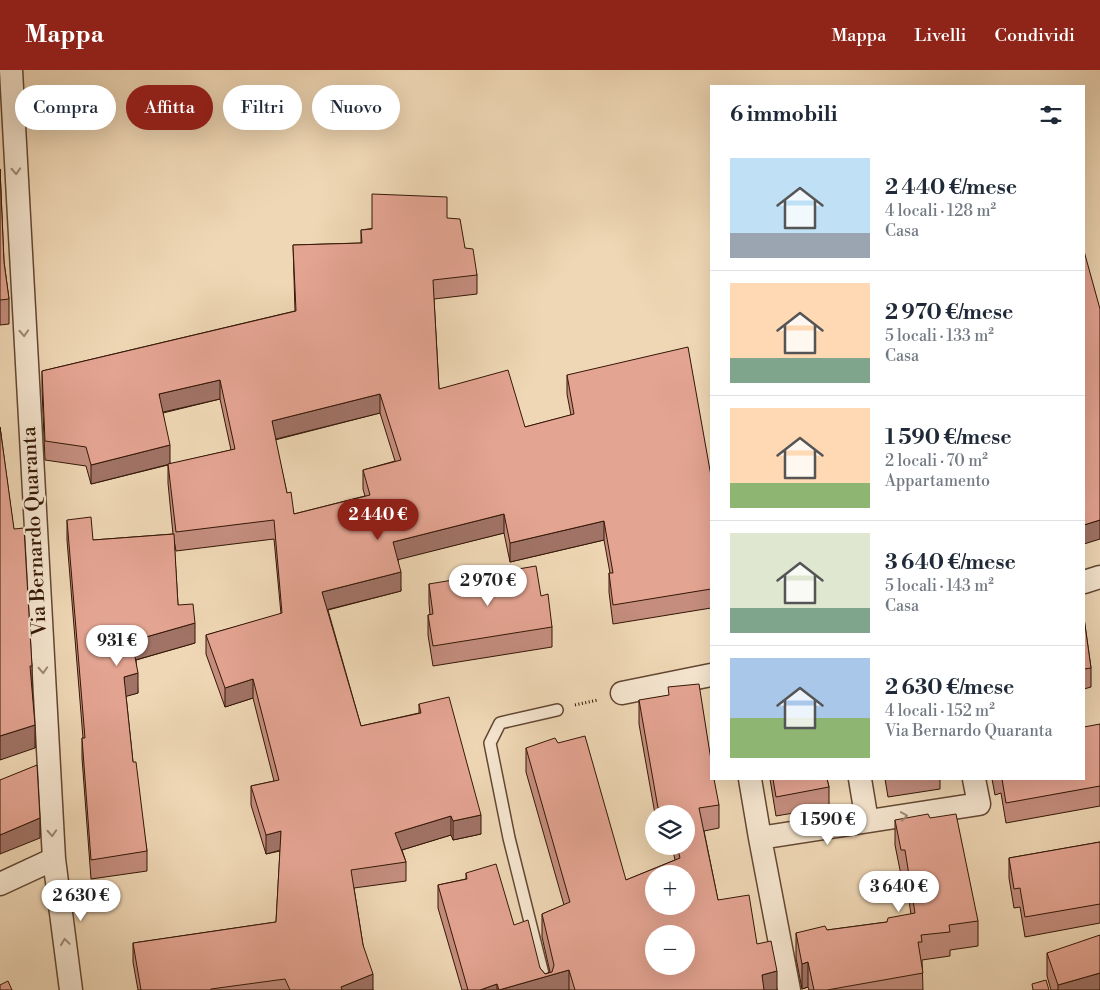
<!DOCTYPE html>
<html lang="it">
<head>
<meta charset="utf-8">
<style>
  :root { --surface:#fff; --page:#f6f6f7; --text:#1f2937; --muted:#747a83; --line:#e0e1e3; --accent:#8f2418 }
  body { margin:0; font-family:"Libre Bodoni",serif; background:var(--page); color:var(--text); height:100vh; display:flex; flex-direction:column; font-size:19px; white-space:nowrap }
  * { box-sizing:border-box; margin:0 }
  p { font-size:16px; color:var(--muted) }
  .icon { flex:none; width:28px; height:28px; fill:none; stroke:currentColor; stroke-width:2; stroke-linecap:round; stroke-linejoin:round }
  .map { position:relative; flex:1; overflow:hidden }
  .drawer { position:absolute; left:710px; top:15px; width:375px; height:695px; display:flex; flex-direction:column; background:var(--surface); border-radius:0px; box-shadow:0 5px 20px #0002 }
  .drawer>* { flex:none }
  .banner { position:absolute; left:15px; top:15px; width:475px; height:45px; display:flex; gap:10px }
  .controls { position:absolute; left:645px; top:735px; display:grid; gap:10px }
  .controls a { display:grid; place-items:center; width:50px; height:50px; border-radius:50%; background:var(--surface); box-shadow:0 5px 20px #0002; font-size:25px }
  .price { position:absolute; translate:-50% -42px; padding:0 11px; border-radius:18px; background:#fff; color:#222; font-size:16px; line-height:32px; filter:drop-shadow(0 1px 2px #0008) }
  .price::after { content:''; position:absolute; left:50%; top:30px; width:15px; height:11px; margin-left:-8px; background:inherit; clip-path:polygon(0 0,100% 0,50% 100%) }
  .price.selected { background:var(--accent); color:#fff }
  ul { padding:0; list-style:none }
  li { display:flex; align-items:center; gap:15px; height:125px; padding:0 20px }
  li+li { border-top:1px solid var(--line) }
  li span { display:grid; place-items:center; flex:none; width:140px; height:100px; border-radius:0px; color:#555 }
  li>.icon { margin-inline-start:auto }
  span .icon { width:60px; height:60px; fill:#fffc; stroke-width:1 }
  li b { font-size:21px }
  h2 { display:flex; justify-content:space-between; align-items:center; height:60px; padding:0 20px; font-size:21px }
  .tag { padding:0 18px; border-radius:22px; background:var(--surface); box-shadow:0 5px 20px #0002; font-size:18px; line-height:45px }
  .tag.selected { background:var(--accent); color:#fff }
  header { display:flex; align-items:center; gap:30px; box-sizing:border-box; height:70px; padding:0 25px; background:var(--accent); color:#fff }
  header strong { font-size:24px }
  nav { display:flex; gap:28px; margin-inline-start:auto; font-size:18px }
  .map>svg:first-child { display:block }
</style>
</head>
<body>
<header>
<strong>Mappa</strong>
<nav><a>Mappa</a><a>Livelli</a><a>Condividi</a></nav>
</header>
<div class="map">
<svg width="1100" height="920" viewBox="0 0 1100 920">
  <rect width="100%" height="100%" fill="#efd7b5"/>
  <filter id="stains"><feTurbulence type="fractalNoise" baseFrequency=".004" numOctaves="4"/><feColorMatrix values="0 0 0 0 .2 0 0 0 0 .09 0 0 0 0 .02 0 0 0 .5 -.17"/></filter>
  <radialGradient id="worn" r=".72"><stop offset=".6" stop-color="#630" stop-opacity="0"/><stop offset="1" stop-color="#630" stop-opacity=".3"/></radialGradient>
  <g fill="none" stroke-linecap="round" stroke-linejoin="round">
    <defs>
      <path id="service" d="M547,920L509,768L490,673L500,653L557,640"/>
      <path id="minor" d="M11,0L54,789L71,920
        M1084,512L1100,507
        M622,623L711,605
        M750,709L760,768L979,734L974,709
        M860,709L867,751
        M760,768L789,920
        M0,814L54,789"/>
    </defs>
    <use href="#service" stroke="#634732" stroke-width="14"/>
    <use href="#minor" stroke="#634732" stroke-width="25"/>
    <path stroke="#341706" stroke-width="3" stroke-dasharray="1 2.5" stroke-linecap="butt" d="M575,635L598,630"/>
    <use href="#service" stroke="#f5e5cf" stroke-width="11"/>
    <use href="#minor" stroke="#f5e5cf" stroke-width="22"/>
  </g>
  <path fill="#c48d7e" stroke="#341706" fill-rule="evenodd" d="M0,99L4,192L9,229V254L0,255Z
    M447,148L465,178L477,205V224L434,229L439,319L525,357L571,345L567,324V305L711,406V538L613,554L609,522V503H610L604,470L510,492L504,463L398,489L401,521L328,540L361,656L419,643V634L481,764L453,770L451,765L402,780L406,792V811L354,818L363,875L373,920H138L133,892V873L276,852L280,781L266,784L251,735V716L274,711L253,628L225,637L206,584V565L281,544L274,469L176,481L174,470L178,535L195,573L136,590L138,623L126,626L133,692L147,781V801L91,809L82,688V668H83L67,470V450L93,470L173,464L168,413V395L91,414L86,396L45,390L42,320V301L295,241L293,175L361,173V160ZM220,329L231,380L170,394L163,343ZM380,343L395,391L363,400V419L365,426L294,444L287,423L275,370Z
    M0,357L32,596V618L35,678Z
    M429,514L541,526L552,557V577L433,596L428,565V545H430L429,533Z
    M1084,548L1091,598V617L1084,619Z
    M639,630L719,735V758L704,761L718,830L757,874L777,920H462L438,838V815L466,809V803L514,855L540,898L545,904L550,902L542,867V844L564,835L526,702V678L626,810L675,790L672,776H686V744H655L639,654Z
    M1100,654V736L1006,753L1001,723L995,725L992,709H1084Z
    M770,709H827L829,717V737L776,746Z
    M885,709H940V719L888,727Z
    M895,750L978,851V876L950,880V886L922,890L923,920H809L808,917L802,919L796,888V863L827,860L887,852L911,844L905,805H901L895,775Z
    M1100,772V853L1025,867L1020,837L1014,838L1009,808V788Z
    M1047,883L1100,920H1051L1047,906Z"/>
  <path fill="#a07366" stroke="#341706" d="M220,310V329L159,343V324Z
    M380,324V343L272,370V351Z
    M170,375V394L91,414V395Z
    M504,444V463L393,491V472Z
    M1100,450V469L1084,474V455Z
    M604,451V470L510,492V473Z
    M401,502V521L322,541V522Z
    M195,553V573L132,591V571Z
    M138,603V623L124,627V607Z
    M253,609V628L225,637V618Z
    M35,655V678L0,690V666Z
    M481,745V764L453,770V751Z
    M451,746V765L395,782V763Z
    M40,748V768L0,784V765Z
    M281,761V780L266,784V765Z
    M808,892V917L802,919V894Z
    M569,900V920H499Z
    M777,901V920H762V905Z
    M1100,903V920H1058V915Z
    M373,904V920H341V917Z
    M497,914V920H480Z"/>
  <path fill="#e4a492" stroke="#341706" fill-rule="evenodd" d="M0,99L4,192L9,229L0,230Z
    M372,124L447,127V148L460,149L465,178L473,179L477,205L433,210L439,319L508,300L525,357L574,344L567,305L688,277L711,406V519L613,535L609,503H613L604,451L510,473L504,444L393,472L401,502L322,522L361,656L421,643L419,634L449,627L481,745L453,751L451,746L395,763L406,792L351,800L363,875L373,904L341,917L342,920H290L285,909L211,919V920H141L133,873L276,852L281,761L266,765L251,716L279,710L253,609L225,618L206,565L282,543L274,450L176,462L168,394L235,379L220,310L159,324L170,375L91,395L86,377L45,371L42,301L296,241L293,175L362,173L361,160L372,159ZM380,324L401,390L363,400L370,425L294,444L291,422L287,423L272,351Z
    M1084,181L1100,239V450L1084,455Z
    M0,357L14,459L24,458L32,596H30L35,655L0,666Z
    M91,447L93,470L174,464L178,535L193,534L195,553L132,571L138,603L124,607L133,692H136L147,781L91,790L82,668H85L67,450Z
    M536,496L541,526L548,524L552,557L433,576L428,545L433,544L429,514Z
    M1084,548L1091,598L1084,599Z
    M699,614L711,690V709H714L719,735L699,738L718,830L749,825L757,874L771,871L777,901L762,905L764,920H575L569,900L499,920L497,914L480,920H468L438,815L467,809L466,803L496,794L514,855L528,850L540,898L545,904L552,902L554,895L542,844L570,832L526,678L555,668L558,673L585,666L626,810L680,788L677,776H686V744H671L669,737L658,738L639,630L669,625L668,617ZM654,804H686V836H654ZM654,864H686V896H654Z
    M1100,654V716L1006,733L1002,709H1084V657Z
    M37,695L40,748L0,765V710Z
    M773,709H827L829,717L776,727Z
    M928,744L930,748L956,744L978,851L949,855L950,862L921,865L922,872H918L923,903L827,920H814L808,892L802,894L796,863L825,856L827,860L887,852L888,848L915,843L905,780H901L895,750Z
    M1100,772V834L1025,847L1020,818L1014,819L1009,788Z
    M1100,865V903L1058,915L1047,883Z
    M1046,910L1049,920H1033L1032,914Z
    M8,911L12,920H0V915Z"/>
  <defs><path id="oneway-chevron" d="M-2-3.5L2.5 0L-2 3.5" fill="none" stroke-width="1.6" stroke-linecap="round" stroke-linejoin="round" transform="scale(1.25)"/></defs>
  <g stroke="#9e8875">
    <use href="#oneway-chevron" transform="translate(16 101) rotate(87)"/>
    <use href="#oneway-chevron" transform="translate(24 263) rotate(87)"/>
    <use href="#oneway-chevron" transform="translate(43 600) rotate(87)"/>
    <use href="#oneway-chevron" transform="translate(904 746) rotate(-8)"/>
    <use href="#oneway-chevron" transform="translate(52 763) rotate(87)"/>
    <use href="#oneway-chevron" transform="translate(65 872) rotate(-98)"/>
  </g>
  <g text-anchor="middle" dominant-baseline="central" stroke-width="4.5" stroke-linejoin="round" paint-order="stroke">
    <g font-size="20" fill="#341706" stroke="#f5e5cf">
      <text transform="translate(35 461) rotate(-93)">Via Bernardo Quaranta</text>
    </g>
  </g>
  <rect width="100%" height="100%" filter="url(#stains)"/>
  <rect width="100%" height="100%" fill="url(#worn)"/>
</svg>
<div class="controls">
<a><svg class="icon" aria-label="layers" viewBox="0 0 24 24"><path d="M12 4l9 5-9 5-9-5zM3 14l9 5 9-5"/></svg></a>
<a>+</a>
<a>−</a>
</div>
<b class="price selected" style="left:378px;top:471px">2 440 €</b>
<b class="price" style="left:488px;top:537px">2 970 €</b>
<b class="price" style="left:117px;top:597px">931 €</b>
<b class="price" style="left:828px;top:776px">1 590 €</b>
<b class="price" style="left:899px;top:843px">3 640 €</b>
<b class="price" style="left:81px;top:852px">2 630 €</b>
<div class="banner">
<a class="tag">Compra</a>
<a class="tag selected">Affitta</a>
<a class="tag">Filtri</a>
<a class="tag">Nuovo</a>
</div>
<section class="drawer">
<h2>6 immobili<svg class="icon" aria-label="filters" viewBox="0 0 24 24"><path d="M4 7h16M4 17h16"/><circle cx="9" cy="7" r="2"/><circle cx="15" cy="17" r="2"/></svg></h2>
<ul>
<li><span style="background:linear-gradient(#bfe0f5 75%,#9aa5b1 0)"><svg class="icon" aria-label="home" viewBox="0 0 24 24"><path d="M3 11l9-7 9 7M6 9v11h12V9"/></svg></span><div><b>2 440 €/mese</b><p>4 locali · 128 m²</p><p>Casa</p></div></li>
<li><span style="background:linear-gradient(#ffd9b3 75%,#7fa58c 0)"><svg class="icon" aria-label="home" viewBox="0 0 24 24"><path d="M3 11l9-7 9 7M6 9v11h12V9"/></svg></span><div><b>2 970 €/mese</b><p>5 locali · 133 m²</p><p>Casa</p></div></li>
<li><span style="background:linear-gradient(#ffd9b3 75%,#8fb573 0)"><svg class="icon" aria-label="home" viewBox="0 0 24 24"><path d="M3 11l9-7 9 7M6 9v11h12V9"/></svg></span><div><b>1 590 €/mese</b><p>2 locali · 70 m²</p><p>Appartamento</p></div></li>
<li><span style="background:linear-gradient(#dfe7d0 75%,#7fa58c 0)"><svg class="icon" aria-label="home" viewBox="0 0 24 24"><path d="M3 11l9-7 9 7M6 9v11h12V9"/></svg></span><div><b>3 640 €/mese</b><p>5 locali · 143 m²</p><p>Casa</p></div></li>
<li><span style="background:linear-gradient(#a9c7e8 60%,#8fb573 0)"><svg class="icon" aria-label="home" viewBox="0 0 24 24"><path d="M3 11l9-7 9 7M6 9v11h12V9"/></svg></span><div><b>2 630 €/mese</b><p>4 locali · 152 m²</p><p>Via Bernardo Quaranta</p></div></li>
</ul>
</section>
</div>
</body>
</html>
